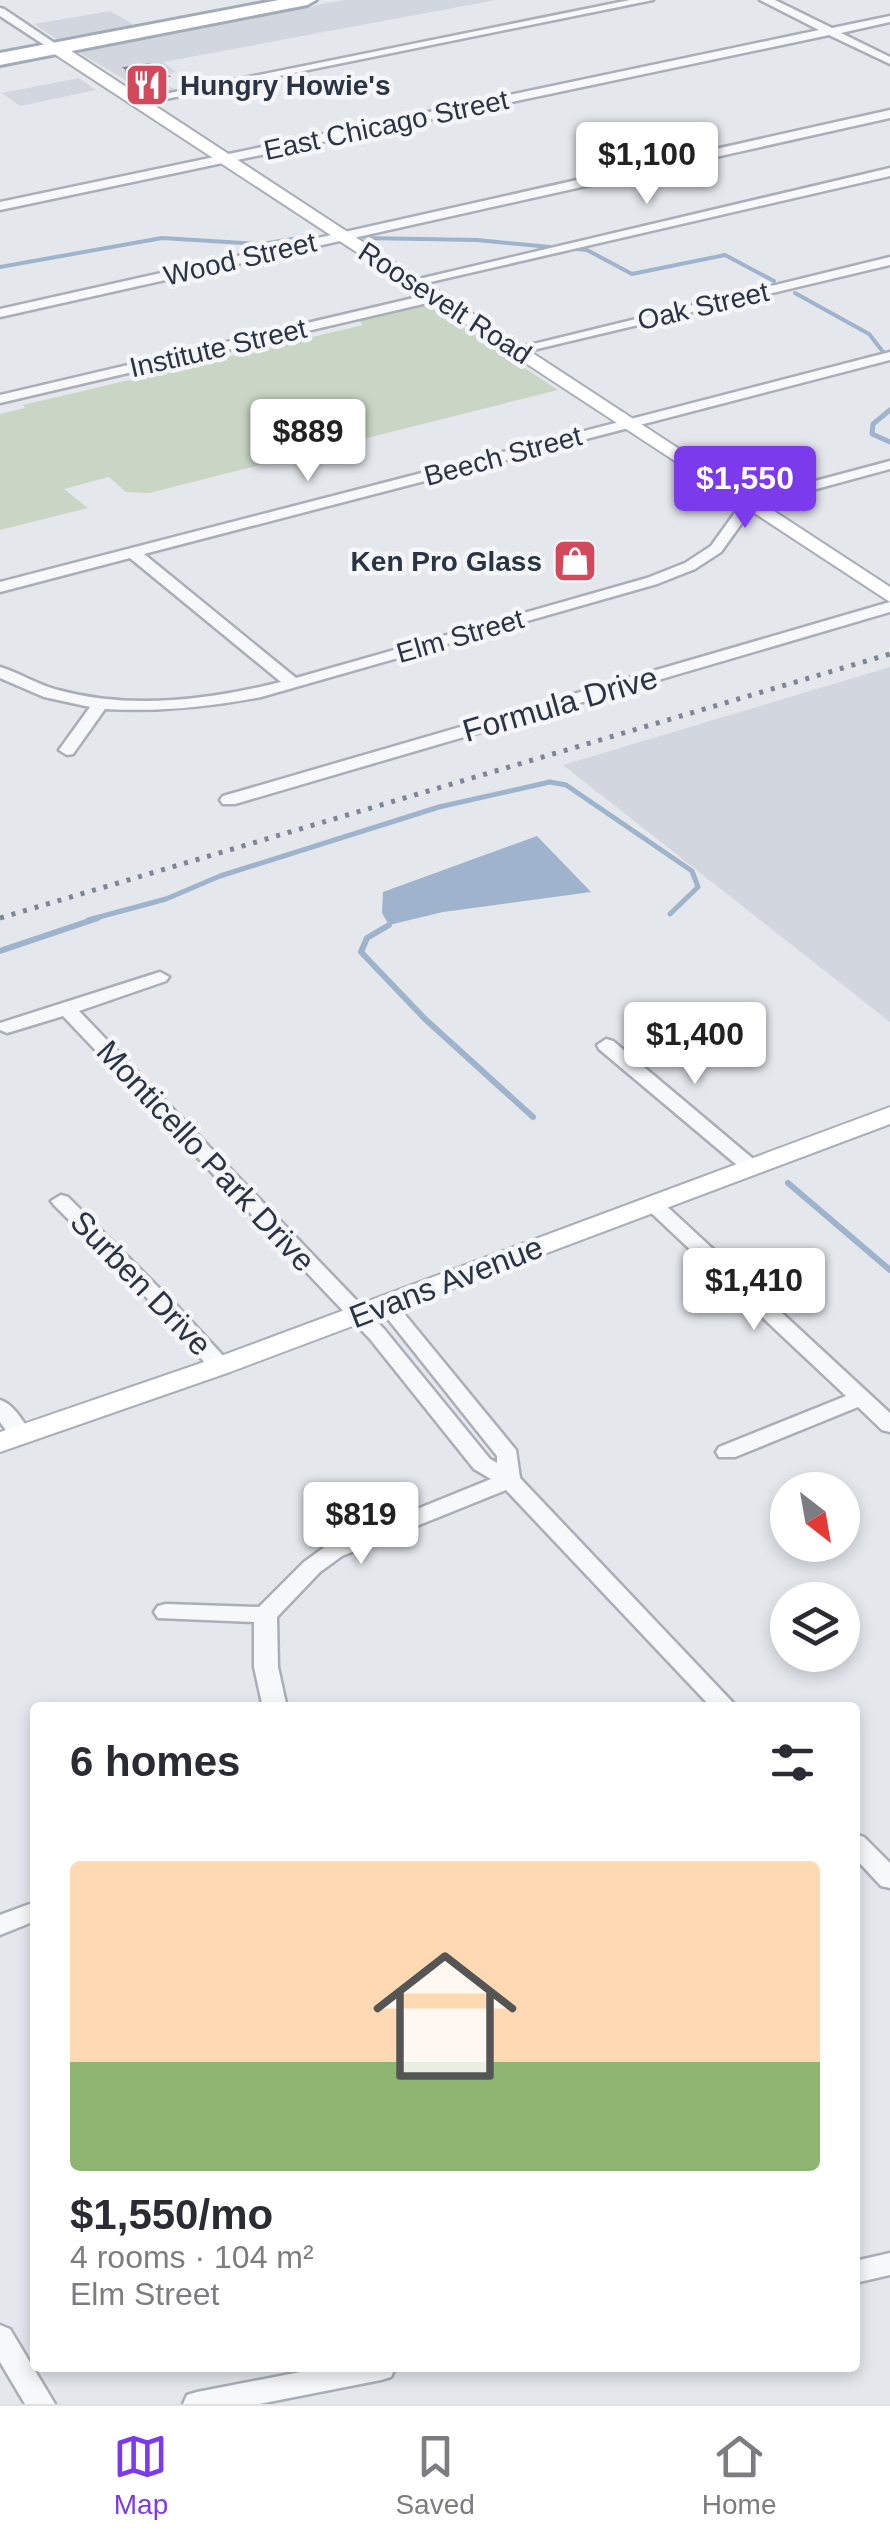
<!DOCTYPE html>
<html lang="en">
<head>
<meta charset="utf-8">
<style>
  :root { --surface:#fff; --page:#f7f7f7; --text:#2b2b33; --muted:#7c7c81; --line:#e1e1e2; --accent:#7c3aed }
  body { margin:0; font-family:Arial,sans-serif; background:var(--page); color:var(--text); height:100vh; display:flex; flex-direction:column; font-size:38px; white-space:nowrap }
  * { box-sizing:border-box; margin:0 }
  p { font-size:32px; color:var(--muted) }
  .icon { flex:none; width:55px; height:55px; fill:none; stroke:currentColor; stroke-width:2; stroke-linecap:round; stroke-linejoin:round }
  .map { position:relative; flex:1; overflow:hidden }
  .drawer { position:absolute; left:30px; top:1702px; width:830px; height:670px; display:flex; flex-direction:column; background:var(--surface); border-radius:10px; box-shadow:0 5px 15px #0003 }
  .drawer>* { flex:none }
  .needle { width:65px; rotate:149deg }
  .buttons { position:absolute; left:770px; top:1472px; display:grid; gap:20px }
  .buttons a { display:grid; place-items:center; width:90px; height:90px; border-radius:50%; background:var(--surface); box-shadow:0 5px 15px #0003; font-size:50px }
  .price { position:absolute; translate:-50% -85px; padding:0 22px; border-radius:10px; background:#fff; color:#222; font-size:32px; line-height:65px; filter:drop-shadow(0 2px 5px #0008) }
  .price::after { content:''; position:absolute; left:50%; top:60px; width:30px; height:22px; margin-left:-15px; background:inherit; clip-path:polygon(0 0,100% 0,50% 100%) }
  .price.on { background:var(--accent); color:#fff }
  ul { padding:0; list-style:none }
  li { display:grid; align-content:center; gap:20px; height:530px; padding:0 40px }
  li span { display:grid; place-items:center; height:310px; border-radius:10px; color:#555 }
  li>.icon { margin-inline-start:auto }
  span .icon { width:180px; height:180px; fill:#fffc; stroke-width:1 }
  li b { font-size:42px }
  h2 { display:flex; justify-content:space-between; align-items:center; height:120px; padding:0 40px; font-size:42px }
  .tabs { display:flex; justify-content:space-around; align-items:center; height:140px; border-top:2px solid var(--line); background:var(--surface); font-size:28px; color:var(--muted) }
  .tabs a { display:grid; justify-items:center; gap:5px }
  .tabs .on { color:var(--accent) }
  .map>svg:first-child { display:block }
</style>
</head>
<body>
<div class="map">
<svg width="890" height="2404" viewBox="0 0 890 2404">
  <rect width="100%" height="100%" fill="#e4e7ec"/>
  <path fill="#d2d6de" d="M343,0H496L163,62L176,72L155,77L177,91L152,96L78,52Z
    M110,11L138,27L61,42L34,24Z
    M79,78L96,90L20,106L2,93Z
    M890,667V1022L563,765Z"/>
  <path fill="#c9d6c5" d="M425,302L558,390L149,493L126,492L109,477L64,489L88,508L0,530V414L25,408L23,405L363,325L357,318Z"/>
  <path fill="#9fb4cc" d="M537,836L591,892L443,912L389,925L382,913L383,892Z"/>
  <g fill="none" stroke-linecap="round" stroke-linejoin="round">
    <path stroke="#9fb4cc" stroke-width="4" d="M365,238L477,240L550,247
      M577,249L587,250L632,274L725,255L774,281
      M0,267L162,238L262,244L311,236
      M795,293L869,334L884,353"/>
    <path stroke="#9fb4cc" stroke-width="5" d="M890,410L873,424L872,434L890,442
      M88,920L166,899L220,876L439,807L550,782L566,785L692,871L698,887L670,914"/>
    <path stroke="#9fb4cc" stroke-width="6" d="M389,925L367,938L361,952L425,1019L533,1117
      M0,951L98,918
      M788,1183L890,1270"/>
    <defs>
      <path id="street" d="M630,0H653L136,105L130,101Z
        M760,0H775L832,28L890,16V22L841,33L890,57V64L829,35L0,210V202L819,30Z
        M0,8L4,9L62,48L52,50L0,16Z
        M890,110V118L0,317V309Z
        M890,168V176L413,286L406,282Z
        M890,257V265L516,354L509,350Z
        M435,293L442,297L440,300L0,403V395Z
        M890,352V360L144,554L296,678L647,578L685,563L711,546L744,500L890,461V469L754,506L721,552L695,569L657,584L261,697C208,707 159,712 105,709L73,754L67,755L59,750L90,707L44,697L0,678V667C20,673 38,685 58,690C131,710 208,700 281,682L130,558L0,592V582Z
        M890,602V612L235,804H223L220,800L223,796Z
        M160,972L169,977L166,981L79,1011L384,1329L490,1459L497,1463V1456L376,1304L379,1300H393L516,1450L520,1478L738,1708H712L506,1490L342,1556L320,1572L277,1617L278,1667L287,1708H263L254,1667V1622L158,1618L154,1612L158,1606L166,1604L259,1607L304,1562L326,1546L491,1479L474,1469L370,1339L63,1016L7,1033L0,1030V1023Z
        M606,1039L613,1041L758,1163L761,1167L758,1171H744L599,1049L597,1045Z
        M61,1195L68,1197L177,1306L228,1361L231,1366L228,1371H212L163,1314L54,1205L51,1201Z
        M653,1198L660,1200L890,1413V1432L882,1430L858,1407L735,1457H719L716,1452L719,1447L846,1396L646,1208L643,1204L646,1200Z
        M0,1400C14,1404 24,1423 32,1435L29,1440H13L0,1422Z
        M855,1834L864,1837L890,1863V1888L881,1886L855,1858Z
        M35,1902V1921L0,1935V1915Z
        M890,2253V2275L855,2283V2261Z
        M0,2325L10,2329L55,2404H25L0,2362Z
        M321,2368H395L391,2377L381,2380L259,2404H183L187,2395L197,2392Z"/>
      <path id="secondary" d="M50,45H62L890,587V602L50,51Z
        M890,1107V1124L230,1372L0,1452V1432L210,1360Z"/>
      <path id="primary" d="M279,0H316L307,5L0,65V53Z"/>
    </defs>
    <use href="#street" stroke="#a9aeb7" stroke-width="5"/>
    <use href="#secondary" stroke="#a9aeb7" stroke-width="4"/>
    <use href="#primary" stroke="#a3abb8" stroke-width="6"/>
    <use href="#street" fill="#f7f8fa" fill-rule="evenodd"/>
    <use href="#secondary" fill="#fff" fill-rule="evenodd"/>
    <use href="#primary" fill="#fff" fill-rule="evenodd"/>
    <path stroke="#7d8696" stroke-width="5" stroke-dasharray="4 8" stroke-linecap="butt" d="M0,918L890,654"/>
  </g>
  <path fill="#a1a5ae" d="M125,68L168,89L144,93L125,81Z"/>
  <path fill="#83868d" d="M168,76V89L144,93L143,81Z"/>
  <path fill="#bbc0ca" stroke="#83868d" stroke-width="2.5" d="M149,64L168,76L143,81L125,68Z"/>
  <defs>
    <symbol id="restaurant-square" viewBox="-11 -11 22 22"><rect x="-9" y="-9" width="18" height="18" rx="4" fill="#d1495b" stroke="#f4f6f9"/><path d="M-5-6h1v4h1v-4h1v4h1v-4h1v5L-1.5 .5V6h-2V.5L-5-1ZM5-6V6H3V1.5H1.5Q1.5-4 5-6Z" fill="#fff"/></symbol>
    <symbol id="shop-square" viewBox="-11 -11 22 22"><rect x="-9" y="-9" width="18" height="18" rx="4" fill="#d1495b" stroke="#f4f6f9"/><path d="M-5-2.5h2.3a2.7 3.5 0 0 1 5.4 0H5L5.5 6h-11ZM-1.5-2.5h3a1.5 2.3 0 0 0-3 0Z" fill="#fff"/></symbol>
  </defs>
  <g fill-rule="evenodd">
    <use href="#restaurant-square" x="122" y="60" width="50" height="50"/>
    <use href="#shop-square" x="550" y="536" width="50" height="50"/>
  </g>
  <g text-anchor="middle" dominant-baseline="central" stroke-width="9" stroke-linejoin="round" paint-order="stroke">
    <g font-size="28" font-weight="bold" fill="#2b3445" stroke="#f4f6f9" text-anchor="start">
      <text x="180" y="85">Hungry Howie's</text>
      <text x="542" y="561" text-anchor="end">Ken Pro Glass</text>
    </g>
    <g font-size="28" fill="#2b3445" stroke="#f4f6f9">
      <text transform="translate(386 125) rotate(-12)">East Chicago Street</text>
      <text transform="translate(240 259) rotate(-13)">Wood Street</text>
      <text transform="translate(445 303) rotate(33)">Roosevelt Road</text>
      <text transform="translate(703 306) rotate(-13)">Oak Street</text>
      <text transform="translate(218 348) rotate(-13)">Institute Street</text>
      <text transform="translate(503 456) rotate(-15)">Beech Street</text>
      <text transform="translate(460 636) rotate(-16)">Elm Street</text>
    </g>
    <g font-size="32" fill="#2b3445" stroke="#f4f6f9">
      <text transform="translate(560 704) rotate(-16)">Formula Drive</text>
      <text transform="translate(206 1156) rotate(47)">Monticello Park Drive</text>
      <text transform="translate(446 1282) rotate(-21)">Evans Avenue</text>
      <text transform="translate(141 1283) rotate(46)">Surben Drive</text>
    </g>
  </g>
</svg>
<div class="buttons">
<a><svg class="needle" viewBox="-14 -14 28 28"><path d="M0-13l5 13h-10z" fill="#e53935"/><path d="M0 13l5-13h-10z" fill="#7c7c81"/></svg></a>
<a><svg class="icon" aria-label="layers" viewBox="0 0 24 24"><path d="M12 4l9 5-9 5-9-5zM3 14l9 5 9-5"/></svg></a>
</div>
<b class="price" style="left:647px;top:207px">$1,100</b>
<b class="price" style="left:308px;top:484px">$889</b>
<b class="price on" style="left:745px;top:531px">$1,550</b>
<b class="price" style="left:695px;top:1087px">$1,400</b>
<b class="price" style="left:754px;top:1333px">$1,410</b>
<b class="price" style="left:361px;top:1567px">$819</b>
<section class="drawer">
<h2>6 homes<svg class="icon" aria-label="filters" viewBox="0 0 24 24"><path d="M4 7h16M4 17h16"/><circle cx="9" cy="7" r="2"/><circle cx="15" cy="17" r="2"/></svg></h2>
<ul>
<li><span style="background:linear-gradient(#ffd9b3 65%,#8fb573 0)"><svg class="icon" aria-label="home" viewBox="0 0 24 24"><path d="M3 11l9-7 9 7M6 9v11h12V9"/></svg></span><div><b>$1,550/mo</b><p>4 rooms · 104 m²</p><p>Elm Street</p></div></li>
</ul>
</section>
</div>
<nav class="tabs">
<a class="on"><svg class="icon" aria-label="map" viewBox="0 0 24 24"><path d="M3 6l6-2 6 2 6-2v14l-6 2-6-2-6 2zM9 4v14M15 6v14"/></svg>Map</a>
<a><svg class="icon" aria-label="saved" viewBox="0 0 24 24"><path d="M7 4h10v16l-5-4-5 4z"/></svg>Saved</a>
<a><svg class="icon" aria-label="home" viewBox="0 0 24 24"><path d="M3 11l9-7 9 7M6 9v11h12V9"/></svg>Home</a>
</nav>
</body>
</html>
